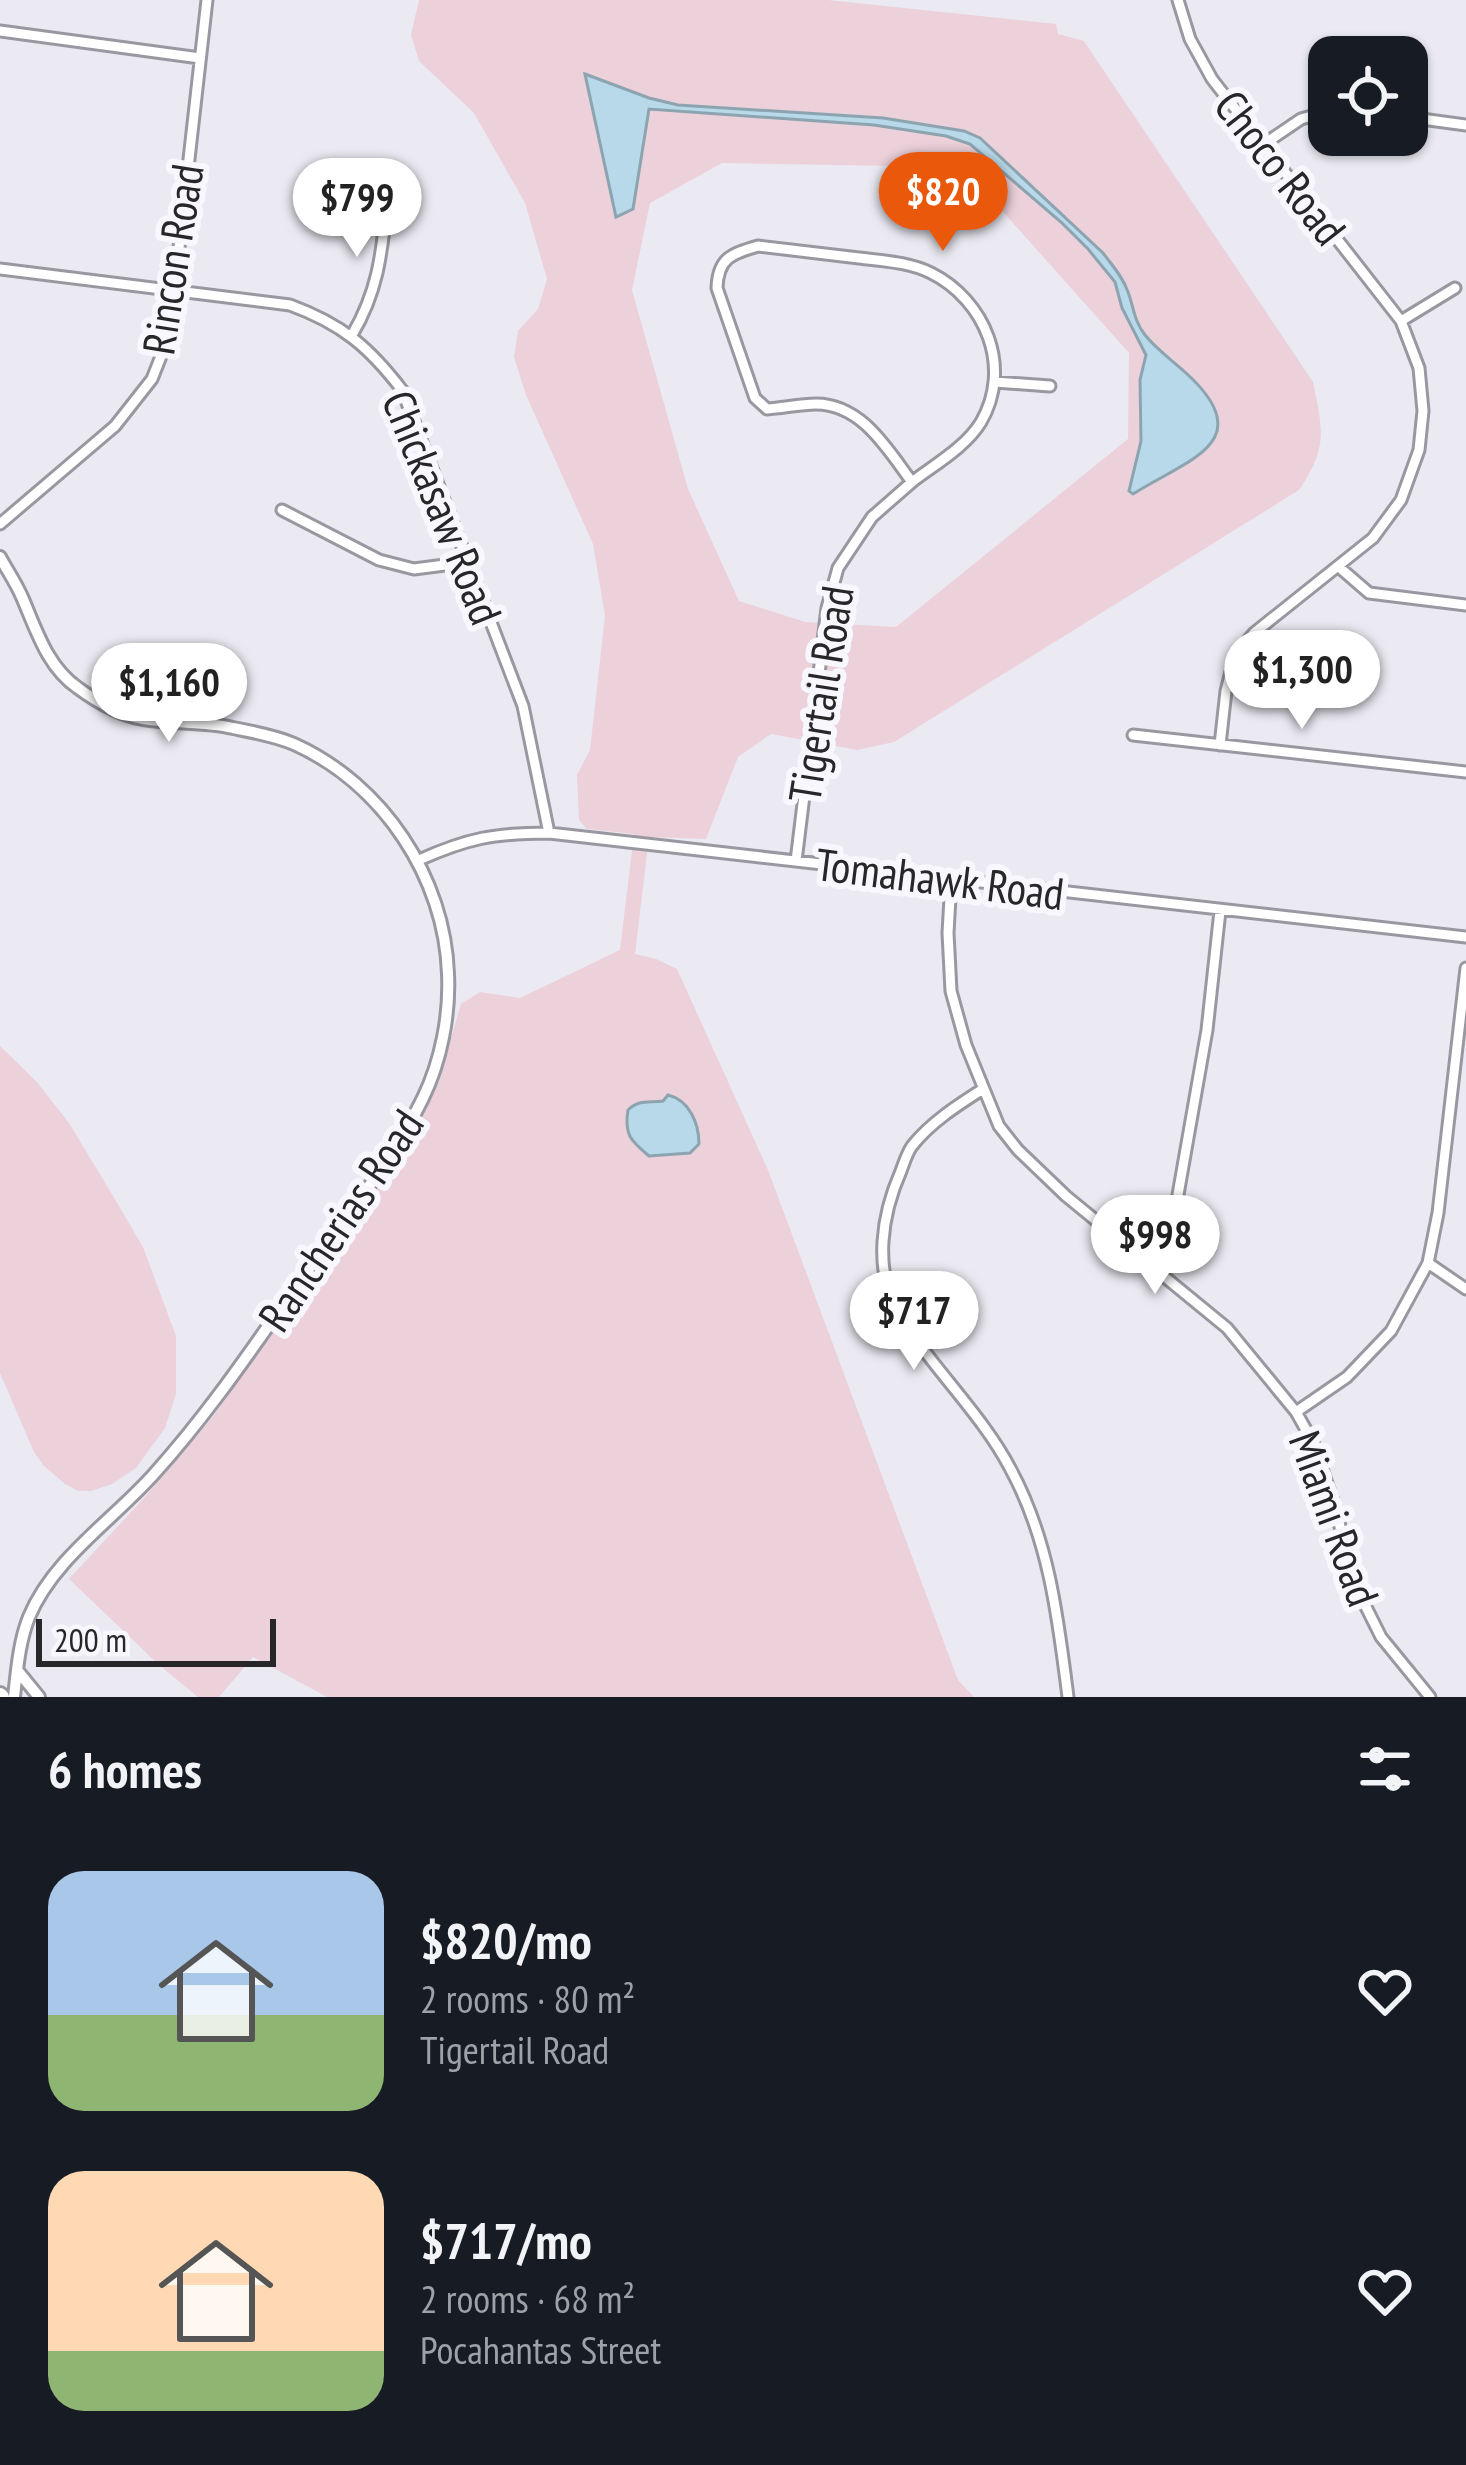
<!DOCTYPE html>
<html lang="en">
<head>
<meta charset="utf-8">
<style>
  :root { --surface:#171b24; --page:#242831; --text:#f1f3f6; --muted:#9ea1a6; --accent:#ea580c }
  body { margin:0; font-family:"PT Sans Narrow",sans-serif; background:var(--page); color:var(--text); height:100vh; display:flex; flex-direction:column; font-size:45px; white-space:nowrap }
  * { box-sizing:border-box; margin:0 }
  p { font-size:39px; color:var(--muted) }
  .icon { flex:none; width:66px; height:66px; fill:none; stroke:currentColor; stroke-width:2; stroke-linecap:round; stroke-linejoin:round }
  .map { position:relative; height:1697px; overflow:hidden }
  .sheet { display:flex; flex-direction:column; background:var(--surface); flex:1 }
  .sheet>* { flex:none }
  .controls { position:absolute; left:1308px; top:36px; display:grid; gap:24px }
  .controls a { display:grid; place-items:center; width:120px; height:120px; border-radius:24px; background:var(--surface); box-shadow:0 3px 9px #0004; font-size:60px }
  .scale { position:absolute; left:36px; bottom:30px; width:240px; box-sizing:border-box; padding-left:12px; border:6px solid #27272a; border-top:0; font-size:33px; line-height:42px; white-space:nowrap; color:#27272a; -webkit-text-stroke:9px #f8f7fe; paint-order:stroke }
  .price { position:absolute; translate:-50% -102px; padding:0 27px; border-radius:42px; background:#fff; color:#222; font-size:39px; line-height:78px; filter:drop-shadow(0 3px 6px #0008) }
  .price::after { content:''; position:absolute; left:50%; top:72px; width:36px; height:27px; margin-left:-18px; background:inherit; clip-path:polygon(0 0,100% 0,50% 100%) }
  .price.current { background:var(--accent); color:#fff }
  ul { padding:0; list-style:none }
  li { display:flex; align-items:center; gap:36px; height:300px; padding:0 48px }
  li span { display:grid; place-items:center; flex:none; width:336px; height:240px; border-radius:36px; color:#555 }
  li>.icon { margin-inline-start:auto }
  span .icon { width:144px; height:144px; fill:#fffc; stroke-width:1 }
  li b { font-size:51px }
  h2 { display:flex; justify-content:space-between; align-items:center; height:144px; padding:0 48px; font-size:51px }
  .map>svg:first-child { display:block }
</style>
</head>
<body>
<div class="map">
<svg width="1466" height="1697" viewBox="0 0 1466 1697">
  <rect width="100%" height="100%" fill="#ebeaf2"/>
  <path fill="#ecd0da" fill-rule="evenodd" d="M419,0H828L1056,24L1058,34L1084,41L1313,382C1323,430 1328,448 1299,490L894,742L857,750L771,734L738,757L706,839L649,837L635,954L656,959L677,969L768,1170L958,1680L974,1697H327L253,1657L219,1697H198L158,1664L69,1579L144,1498L212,1418L399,1154L437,1086L461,1004L480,992L520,998L620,950L634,834L587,829L579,820L577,775L590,750L605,616L593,544L526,395L514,357L518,331L538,309L547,279L525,203L474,113L419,61L411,35ZM722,163L900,166L1004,213L1129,353L1128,439L896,627L805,622L739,601L688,489L632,290L650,203Z
    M0,1046L36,1081L69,1123L113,1196L143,1247L176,1336V1394L165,1428L136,1468L112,1484L91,1491H78L65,1484L43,1465L34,1452L0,1373Z"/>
  <path fill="#b8d9ea" stroke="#8ca4b0" stroke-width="3" d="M585,74L649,98L678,105L883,118L964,131L980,138L1103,253C1112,265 1123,277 1128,292C1134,308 1134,321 1145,335C1157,350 1172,360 1186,373C1262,442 1186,460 1133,494L1129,491L1141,441L1140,380L1146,355L1122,308L1115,282L1088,249L1061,222L970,144L946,136L874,125L649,109L633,209L616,217Z
    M668,1095C689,1100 699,1123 699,1144L690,1153L649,1156C631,1141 624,1135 628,1110C639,1099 649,1103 663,1101Z"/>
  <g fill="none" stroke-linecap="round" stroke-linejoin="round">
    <defs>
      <path id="minor" d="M1178,0L1190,39L1212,79L1401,321L1419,368L1423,411L1419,450L1401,500L1373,538L1254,633L1235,656L1226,691L1220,745
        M0,31L200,58
        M1407,117L1466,125
        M1264,144L1301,119L1329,111
        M758,246C791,250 825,254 859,258C883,261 909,262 931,273C985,300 1013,367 981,422C966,447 934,465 912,482C888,450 862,404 816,404C800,404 783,408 767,409L755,398L717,288C718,258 731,254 758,246Z
        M0,269L290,305C342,324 369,347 402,390L523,706L549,833
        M1401,321L1455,288
        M352,335C380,288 382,248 388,194
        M995,382L1050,386
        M282,510L379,560L414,569L468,562
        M0,524L115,426L152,379L169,336L207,0
        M1339,567L1369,593L1466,605
        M1133,735L1466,772
        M419,860C468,838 495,833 549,833L1466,937
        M796,861L827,608L838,568L872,517L912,482
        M951,880L948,933L951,991L966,1045L999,1126L1018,1150L1066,1196L1227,1328L1296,1412L1313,1442L1337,1513L1351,1577L1381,1637L1430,1697
        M983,1089C958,1105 931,1122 912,1146C907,1153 904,1163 901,1171C882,1214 873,1269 898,1312C929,1365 982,1414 1010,1468C1049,1539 1058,1618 1068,1697
        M1145,1260L1176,1206L1207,1030L1220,911
        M1428,1263L1466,1289
        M1296,1412L1347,1377L1391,1331L1428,1263L1438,1213L1466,968"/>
      <path id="tertiary" d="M0,557C7,570 16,583 22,597C36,629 47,667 78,688C97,702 119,715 143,719C172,724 204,721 233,728C253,732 276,736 294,744C383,784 445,878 448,974C450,1015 441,1061 423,1098C393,1160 347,1215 307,1271C258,1340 211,1411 154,1474C113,1520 53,1559 29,1617C19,1642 17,1670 14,1697
        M17,1670L39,1697"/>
      <path id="primary" d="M0,1695L2,1697"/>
    </defs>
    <use href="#minor" stroke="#9998a0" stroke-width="15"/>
    <use href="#tertiary" stroke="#9998a0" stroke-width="16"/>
    <use href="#primary" stroke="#9998a0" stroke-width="20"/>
    <use href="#minor" stroke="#fff" stroke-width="9"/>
    <use href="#tertiary" stroke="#fff" stroke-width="10"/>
    <use href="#primary" stroke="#fff" stroke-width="14"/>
  </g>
  <g text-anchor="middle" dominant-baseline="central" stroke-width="12" stroke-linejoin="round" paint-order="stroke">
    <g font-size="45" fill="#27272a" stroke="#f8f7fe">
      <text transform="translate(1281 167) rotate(52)">Choco Road</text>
      <text transform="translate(172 259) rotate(-81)">Rincon Road</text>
      <text transform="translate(443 507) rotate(68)">Chickasaw Road</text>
      <text transform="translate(820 694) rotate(-81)">Tigertail Road</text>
      <text transform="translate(940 878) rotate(7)">Tomahawk Road</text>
      <text transform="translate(340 1220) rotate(-56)">Rancherias Road</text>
      <text transform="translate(1335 1518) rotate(70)">Miami Road</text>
    </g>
  </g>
</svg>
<div class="controls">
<a><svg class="icon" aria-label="locate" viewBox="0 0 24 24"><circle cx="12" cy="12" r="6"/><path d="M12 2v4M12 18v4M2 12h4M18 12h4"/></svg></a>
</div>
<div class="scale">200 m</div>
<b class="price current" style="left:943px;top:254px">$820</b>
<b class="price" style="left:357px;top:260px">$799</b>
<b class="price" style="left:1302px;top:732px">$1,300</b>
<b class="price" style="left:169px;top:745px">$1,160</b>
<b class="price" style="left:1155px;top:1297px">$998</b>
<b class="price" style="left:914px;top:1373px">$717</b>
</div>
<section class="sheet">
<h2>6 homes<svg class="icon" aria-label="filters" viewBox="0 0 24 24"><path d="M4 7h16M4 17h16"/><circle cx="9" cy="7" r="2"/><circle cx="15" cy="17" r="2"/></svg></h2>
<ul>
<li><span style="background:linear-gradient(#a9c7e8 60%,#8fb573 0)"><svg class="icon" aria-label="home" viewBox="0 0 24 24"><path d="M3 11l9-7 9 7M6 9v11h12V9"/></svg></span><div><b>$820/mo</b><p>2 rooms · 80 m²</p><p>Tigertail Road</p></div><svg class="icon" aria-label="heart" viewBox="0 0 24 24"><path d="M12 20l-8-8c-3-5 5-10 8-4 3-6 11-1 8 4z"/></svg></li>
<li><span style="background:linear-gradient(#ffd9b3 75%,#8fb573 0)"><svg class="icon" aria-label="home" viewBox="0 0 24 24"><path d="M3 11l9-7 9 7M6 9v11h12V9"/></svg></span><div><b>$717/mo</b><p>2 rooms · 68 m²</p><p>Pocahantas Street</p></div><svg class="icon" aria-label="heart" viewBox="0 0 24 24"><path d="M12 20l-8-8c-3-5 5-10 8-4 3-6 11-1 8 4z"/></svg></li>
</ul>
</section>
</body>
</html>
